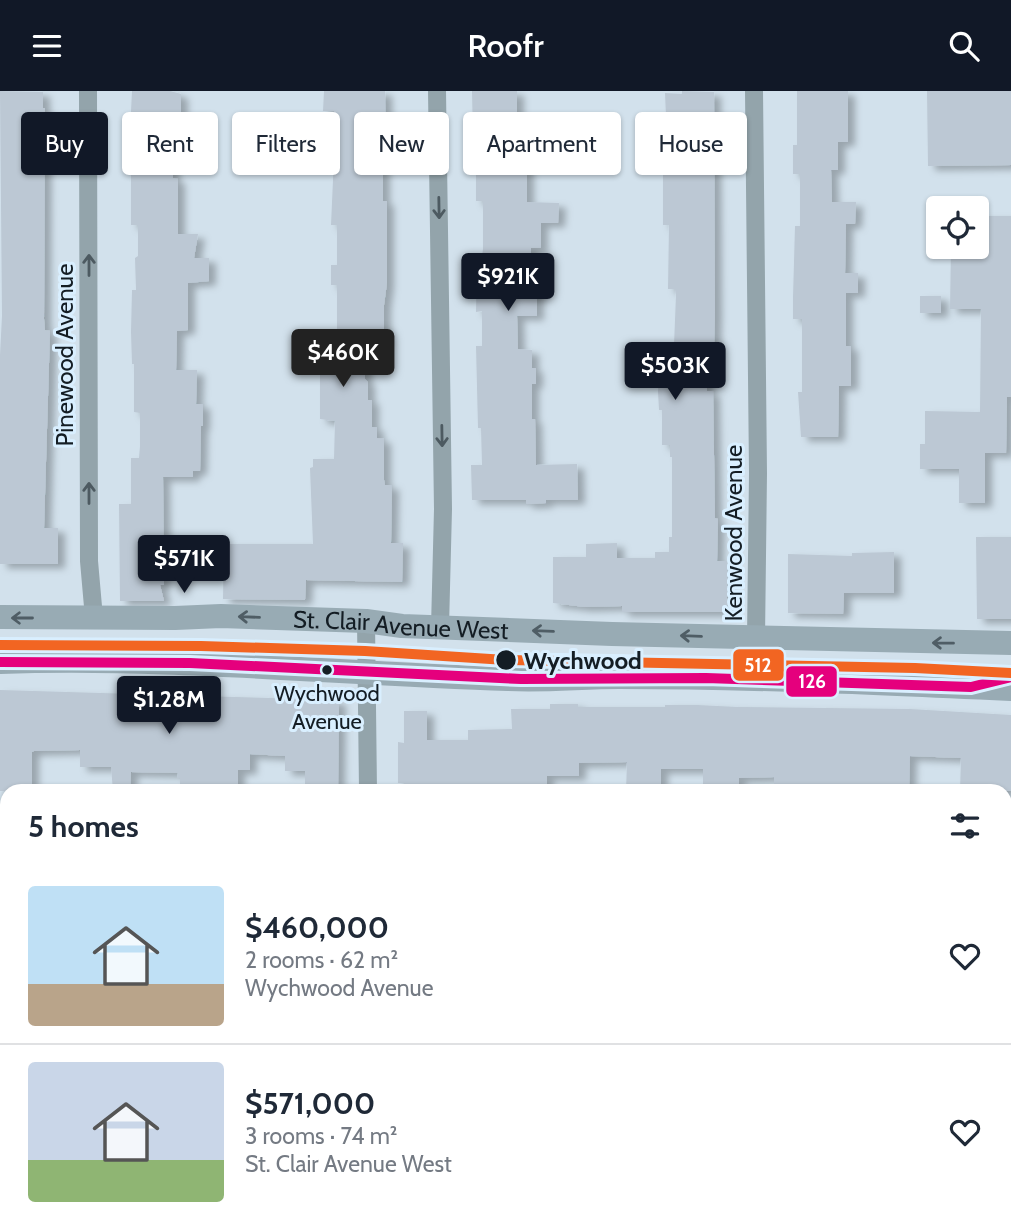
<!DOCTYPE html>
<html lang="en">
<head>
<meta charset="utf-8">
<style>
  :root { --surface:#fff; --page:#f2f2f3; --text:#1f2937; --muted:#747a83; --line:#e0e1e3; --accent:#111827 }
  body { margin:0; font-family:Cabin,sans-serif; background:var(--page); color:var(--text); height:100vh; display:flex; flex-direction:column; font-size:26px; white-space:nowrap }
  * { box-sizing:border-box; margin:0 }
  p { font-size:23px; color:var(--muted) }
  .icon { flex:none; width:38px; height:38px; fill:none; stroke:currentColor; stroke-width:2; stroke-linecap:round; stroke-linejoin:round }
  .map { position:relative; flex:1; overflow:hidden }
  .side { position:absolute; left:0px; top:693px; width:1012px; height:448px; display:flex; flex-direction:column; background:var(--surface); border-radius:21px 21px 0 0; box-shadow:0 2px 5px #0004 }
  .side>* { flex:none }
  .banner { position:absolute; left:21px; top:21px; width:970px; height:63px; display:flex; gap:14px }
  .buttons { position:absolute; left:926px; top:105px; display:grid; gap:14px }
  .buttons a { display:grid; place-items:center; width:63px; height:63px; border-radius:7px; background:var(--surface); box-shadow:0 2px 5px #0004; font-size:35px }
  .price { position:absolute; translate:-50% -60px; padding:0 16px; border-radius:7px; background:var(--accent); color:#fff; font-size:23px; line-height:46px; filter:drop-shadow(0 2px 4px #0008) }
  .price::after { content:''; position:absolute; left:50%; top:42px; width:21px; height:16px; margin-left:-10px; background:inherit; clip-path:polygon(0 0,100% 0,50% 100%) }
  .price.current { background:#222; color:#fff }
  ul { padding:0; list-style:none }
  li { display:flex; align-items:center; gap:21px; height:175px; padding:0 28px }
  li+li { border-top:2px solid var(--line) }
  li span { display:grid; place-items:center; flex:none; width:196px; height:140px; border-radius:7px; color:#555 }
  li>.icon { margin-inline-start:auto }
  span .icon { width:84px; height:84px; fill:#fffc; stroke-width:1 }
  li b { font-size:30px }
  h2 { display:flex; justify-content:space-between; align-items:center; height:84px; padding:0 28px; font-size:30px }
  .tag { padding:0 24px; border-radius:7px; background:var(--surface); box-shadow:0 2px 5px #0004; font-size:24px; line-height:63px }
  .tag.current { background:var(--accent); color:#fff }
  header { display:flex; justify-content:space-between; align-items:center; height:91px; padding:0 28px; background:var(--accent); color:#fff; font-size:32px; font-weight:600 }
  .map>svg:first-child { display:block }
</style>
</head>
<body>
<header><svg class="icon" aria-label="menu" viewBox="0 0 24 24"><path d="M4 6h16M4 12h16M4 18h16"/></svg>Roofr<svg class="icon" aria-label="search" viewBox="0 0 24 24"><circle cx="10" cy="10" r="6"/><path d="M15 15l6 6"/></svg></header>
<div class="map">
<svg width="1011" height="1141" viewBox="0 0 1011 1141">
  <defs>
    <filter id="shadow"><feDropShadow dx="7" dy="4.5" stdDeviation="3.5" flood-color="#0004"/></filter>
  </defs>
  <rect width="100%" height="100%" fill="#d2e1ec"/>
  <path fill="#bcc8d4" filter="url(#shadow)" d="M0,0L43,1V17H45L44,228L45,239L50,240L44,437H58V473H0V264L2,225Z
    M132,0H170L181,3V25H190V46H173V87L178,88V143H198L194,167H209V190L188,192V239L177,240L176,279H197L196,313H203V335H201L200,380H193V386H163L164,494H160L164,510H120L119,413H131V367H139L140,355V322L134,321V273H132L131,241L132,199H136L135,167L138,165V134H131V80H128Z
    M324,0H385L386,65H383V110H387V192L384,214V253H379V266H365V288L368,291V309H372V336H377V347L384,348V389L385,394H392L391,452H403L402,491L306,489L305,509L223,508L224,453H313L310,377L313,376V368H334L335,330L320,328V282H335L337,280V194H331V174H337V134H331L335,44L334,20H323Z
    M472,0H517V33H524V63H527V111L559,112L558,132H541V157H531V197H537V225H517L518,258L532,259V277H536V293H532V328H535L536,374L577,373L578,409H546V412L526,413V409H472L471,374H482L481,337H478L476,255H482V220L476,221L477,164L482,165L483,158V110H476V46H473Z
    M682,0L714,1L715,222L714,258L707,257V300H713L715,427L718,428L717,470H727V521H622V515L585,516L553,512V466H586V453L617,452V467H655V461H669V446H672V366H670V354H662V319H659L658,301L659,279H667V276H670L671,254H674L676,204L675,198H668L669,134H663V73H668L665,2L682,3Z
    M797,0H848V51H838V79H831L832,111H856L855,133H846L845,182H858V202H846V255H851V295H839L838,346H801L798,301H802V228H793V207L795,135H800V83H793V54H797Z
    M927,0H1011V74L928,75Z
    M262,27H283L282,51H262Z
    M976,125H1011V306H1007L1006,362H985V412H959V378H920V353H925V320L980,321L981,218H950L951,156H976Z
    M920,205H941V222H920Z
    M976,446H1011V528H977Z
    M894,461V502H844L843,523L788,522V463L852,465V462Z
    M0,599L339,609L338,700H305V680H285V665L250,663V679H238V700H180V687H177L178,682L131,681L130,700H113L111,676H80V659L34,660L32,661V700H0Z
    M550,613H578V616H665V614H697L738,616L910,618L1011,624V700H960L961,667L910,665L909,700H774V686L739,687V700H703V678H661V700H626L627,671L579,672V685H547V700H470V697L421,696L420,700H404V692H398V651L404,652V620H427V649H468V639L512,638L511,618H550Z"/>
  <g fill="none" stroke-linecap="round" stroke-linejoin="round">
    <path stroke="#93a4ab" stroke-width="18" d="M88,0L89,470L94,527
      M437,0L443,418L440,536
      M754,0L758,382L756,548
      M366,530L368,700
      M0,844H7
      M1004,866H1011
      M1004,1019H1011
      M0,1137H368"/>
    <g stroke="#98abb4" stroke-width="24">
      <path id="s1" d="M0,526L175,527L221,525L366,530L402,535L612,543L1011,552"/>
      <path d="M0,571C170,565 339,583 508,588C545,590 582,586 619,586C750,586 881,592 1011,598"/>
    </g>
    <defs>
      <path id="bus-1" d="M0,571L190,572L521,588L706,587L971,596L1011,586"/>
    </defs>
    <use href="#bus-1" stroke="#d9efff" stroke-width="16"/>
    <use href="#bus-1" stroke="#e5007d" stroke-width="10"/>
    <defs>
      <path id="tram-1" d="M0,554L201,555L365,560L506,569L915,577L1011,582"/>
    </defs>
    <use href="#tram-1" stroke="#d9efff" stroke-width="16"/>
    <use href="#tram-1" stroke="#f26522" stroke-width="10"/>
  </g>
  <defs><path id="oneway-shaft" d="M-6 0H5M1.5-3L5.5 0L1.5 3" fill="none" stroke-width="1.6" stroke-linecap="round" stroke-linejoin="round" transform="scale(1.75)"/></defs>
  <g stroke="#4d5a61">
    <use href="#oneway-shaft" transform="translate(439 117) rotate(89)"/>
    <use href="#oneway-shaft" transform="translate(89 174) rotate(-90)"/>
    <use href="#oneway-shaft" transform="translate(442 345) rotate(89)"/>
    <use href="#oneway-shaft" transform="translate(89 402) rotate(-90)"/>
  </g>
  <g stroke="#4f5d65">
    <use href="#oneway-shaft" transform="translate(249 526) rotate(-178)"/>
    <use href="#oneway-shaft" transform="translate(22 527) rotate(-180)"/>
    <use href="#oneway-shaft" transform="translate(543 540) rotate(-178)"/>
    <use href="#oneway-shaft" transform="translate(691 545) rotate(-178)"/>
    <use href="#oneway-shaft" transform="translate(943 552) rotate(-179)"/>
  </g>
  <g fill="#141d24" stroke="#d9efff" stroke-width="2.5">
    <circle cx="506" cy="569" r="11"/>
    <circle cx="327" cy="579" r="6"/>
  </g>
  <g text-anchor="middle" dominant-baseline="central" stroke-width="6" stroke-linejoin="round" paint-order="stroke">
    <g font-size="22" fill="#141d24" stroke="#d9efff">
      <text x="327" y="602">Wychwood<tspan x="327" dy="28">Avenue</tspan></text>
    </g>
    <g font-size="24" fill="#141d24" stroke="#d9efff">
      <text transform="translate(64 264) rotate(-90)">Pinewood Avenue</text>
      <text transform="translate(733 442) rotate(-90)">Kenwood Avenue</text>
      <text stroke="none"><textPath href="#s1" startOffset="401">St. Clair Avenue West</textPath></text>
    </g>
    <g font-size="24" font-weight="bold" fill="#141d24" stroke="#d9efff" text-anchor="start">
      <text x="524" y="569">Wychwood</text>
    </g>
  </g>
  <g stroke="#d9efff" stroke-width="2.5">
    <rect x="732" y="557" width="53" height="34" rx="7" fill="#f26522"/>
    <rect x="785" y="574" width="53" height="33" rx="7" fill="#e5007d"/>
  </g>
  <g font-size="19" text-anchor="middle" font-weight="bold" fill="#fff">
    <text x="758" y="581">512</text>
    <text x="812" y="597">126</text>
  </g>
</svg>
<div class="buttons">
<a><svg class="icon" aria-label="locate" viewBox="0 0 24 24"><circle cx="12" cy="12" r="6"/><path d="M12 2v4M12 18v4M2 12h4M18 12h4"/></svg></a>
</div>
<b class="price" style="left:508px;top:222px">$921K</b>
<b class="price current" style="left:343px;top:298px">$460K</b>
<b class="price" style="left:675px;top:311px">$503K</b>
<b class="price" style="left:184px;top:504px">$571K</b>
<b class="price" style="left:169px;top:645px">$1.28M</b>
<div class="banner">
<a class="tag current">Buy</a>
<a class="tag">Rent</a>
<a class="tag">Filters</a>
<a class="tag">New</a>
<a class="tag">Apartment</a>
<a class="tag">House</a>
</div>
<section class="side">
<h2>5 homes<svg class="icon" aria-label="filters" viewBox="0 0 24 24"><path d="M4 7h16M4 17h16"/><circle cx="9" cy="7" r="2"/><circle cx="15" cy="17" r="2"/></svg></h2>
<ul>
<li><span style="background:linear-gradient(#bfe0f5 70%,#b9a48a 0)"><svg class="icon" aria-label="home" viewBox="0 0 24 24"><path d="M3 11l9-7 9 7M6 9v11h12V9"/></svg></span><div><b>$460,000</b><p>2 rooms · 62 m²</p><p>Wychwood Avenue</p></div><svg class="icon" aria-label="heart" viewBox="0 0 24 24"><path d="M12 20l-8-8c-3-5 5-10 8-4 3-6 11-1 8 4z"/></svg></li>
<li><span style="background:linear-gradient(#c9d6e8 70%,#8fb573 0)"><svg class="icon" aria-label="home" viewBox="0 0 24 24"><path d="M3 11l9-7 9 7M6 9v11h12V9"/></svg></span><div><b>$571,000</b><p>3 rooms · 74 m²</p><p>St. Clair Avenue West</p></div><svg class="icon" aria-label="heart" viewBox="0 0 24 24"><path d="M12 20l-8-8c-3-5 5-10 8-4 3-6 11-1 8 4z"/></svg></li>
</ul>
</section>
</div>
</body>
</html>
